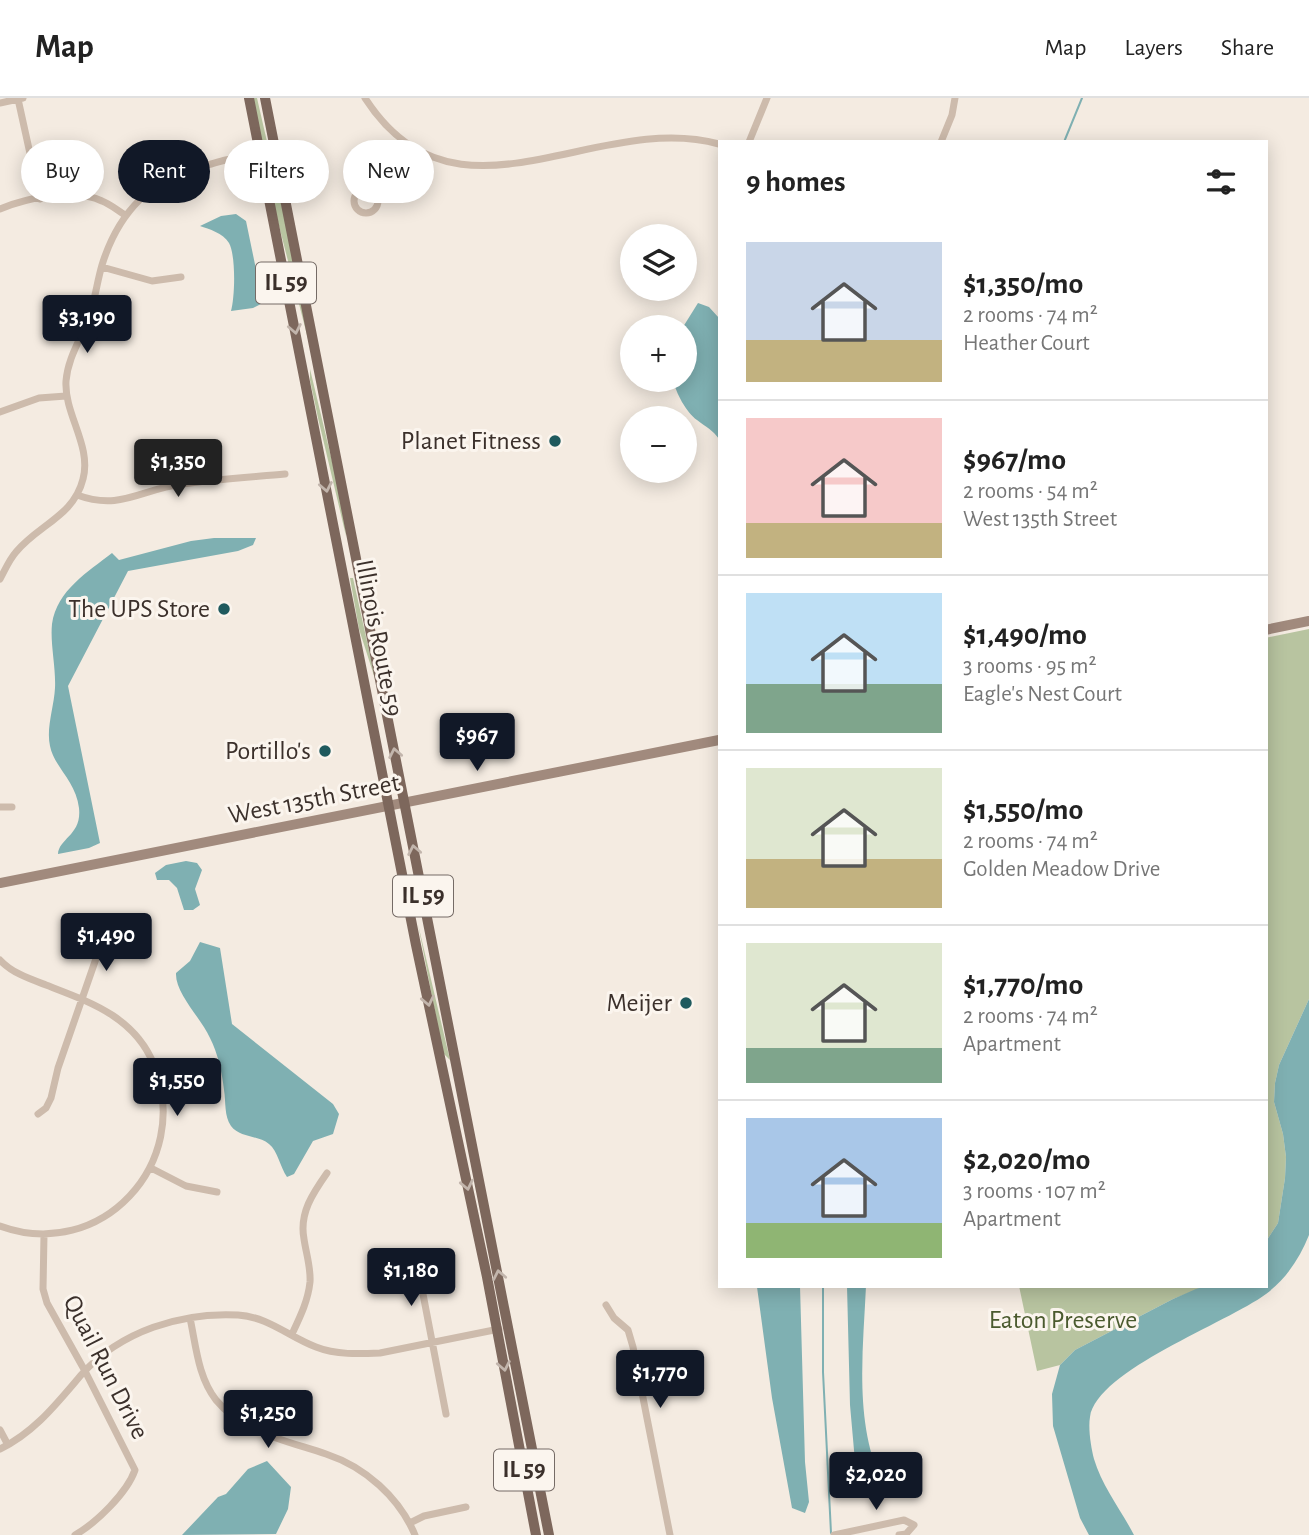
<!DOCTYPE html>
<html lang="en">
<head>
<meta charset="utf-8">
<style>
  :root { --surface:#fff; --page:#f6f6f6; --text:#222; --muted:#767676; --line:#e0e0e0; --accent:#111827 }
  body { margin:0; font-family:"Alegreya Sans",sans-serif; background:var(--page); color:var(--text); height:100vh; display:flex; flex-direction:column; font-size:26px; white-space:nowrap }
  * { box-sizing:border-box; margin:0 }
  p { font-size:23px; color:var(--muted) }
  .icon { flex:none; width:38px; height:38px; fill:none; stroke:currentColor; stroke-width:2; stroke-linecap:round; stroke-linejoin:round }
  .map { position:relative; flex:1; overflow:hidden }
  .panel { position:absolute; left:718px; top:42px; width:550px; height:1148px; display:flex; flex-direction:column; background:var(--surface); border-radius:0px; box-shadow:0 4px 18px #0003 }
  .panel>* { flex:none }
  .top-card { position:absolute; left:21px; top:42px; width:592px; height:63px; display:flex; gap:14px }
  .buttons { position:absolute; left:620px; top:126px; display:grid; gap:14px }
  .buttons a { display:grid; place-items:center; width:77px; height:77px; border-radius:50%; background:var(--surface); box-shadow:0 4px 18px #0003; font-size:35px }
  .price { position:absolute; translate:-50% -60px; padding:0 16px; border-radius:7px; background:var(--accent); color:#fff; font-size:23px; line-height:46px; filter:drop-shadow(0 2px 4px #0008) }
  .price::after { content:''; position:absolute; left:50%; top:42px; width:21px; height:16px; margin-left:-10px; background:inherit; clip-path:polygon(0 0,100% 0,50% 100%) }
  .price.current { background:#222; color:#fff }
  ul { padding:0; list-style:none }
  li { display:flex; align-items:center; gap:21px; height:175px; padding:0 28px }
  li+li { border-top:2px solid var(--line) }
  li span { display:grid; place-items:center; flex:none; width:196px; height:140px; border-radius:0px; color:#555 }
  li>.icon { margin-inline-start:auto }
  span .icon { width:84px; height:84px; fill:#fffc; stroke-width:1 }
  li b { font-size:30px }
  h2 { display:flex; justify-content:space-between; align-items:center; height:84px; padding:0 28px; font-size:30px }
  .pill { padding:0 24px; border-radius:32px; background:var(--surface); box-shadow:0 4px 18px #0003; font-size:24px; line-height:63px }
  .pill.current { background:var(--accent); color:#fff }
  header { display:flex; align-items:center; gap:42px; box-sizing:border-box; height:98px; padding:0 35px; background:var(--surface); border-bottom:2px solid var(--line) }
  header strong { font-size:33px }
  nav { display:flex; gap:38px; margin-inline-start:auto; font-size:24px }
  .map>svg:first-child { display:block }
</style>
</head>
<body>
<header>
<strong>Map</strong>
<nav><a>Map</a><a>Layers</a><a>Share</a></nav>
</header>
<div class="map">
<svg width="1309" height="1437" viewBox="0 0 1309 1437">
  <rect width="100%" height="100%" fill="#f4ebe1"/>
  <path fill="#b8c4a0" d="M253,0H257L285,122L309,245L276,116Z
    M310,271L344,413L346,438L318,320L310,282Z
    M350,480H353L376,584L359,531Z
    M1309,531V901L1279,967L1275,985L1274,1004L1283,1036L1286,1059L1285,1080L1278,1125L1265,1145V540Z
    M418,826L450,962L443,955Z
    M1019,1188H1206L1173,1201L1075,1252L1060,1267L1037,1273Z"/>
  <path fill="#7fb0b2" d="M236,116L246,123L263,205L253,210L231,213C235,199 236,158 229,145C223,135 209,131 200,128L221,118Z
    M698,205L709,209L719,220V341C713,332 706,329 697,322C686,314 676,295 673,282H684L683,229Z
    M214,440H256L253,447L238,453L128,473L68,588L100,745L89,750L58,756C59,740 82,737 79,710C76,683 54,669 50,648C46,630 54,609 55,590C56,569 50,546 52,526C57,492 88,474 112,455L119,462L191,443Z
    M186,763L197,765L202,772L195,791L200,807L193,812H184L177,790L169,782H157L155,775L166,767Z
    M200,844L220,850L232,926L333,1006L339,1016L333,1036L313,1043L294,1076L287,1079C280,1069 278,1053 269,1046C258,1037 240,1040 231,1028C224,1018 226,1004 224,992C222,974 218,956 210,940C201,920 175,895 176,875L190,863Z
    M1309,901V1137C1300,1160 1286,1181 1266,1196C1227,1225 1097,1272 1090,1319C1088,1330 1091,1350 1094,1361C1102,1388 1121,1412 1134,1437H1089L1080,1420L1053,1328L1052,1296L1060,1267L1075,1252L1173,1201L1196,1191L1206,1188H1265V1145L1278,1125L1285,1080L1286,1059L1283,1036L1274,1004L1275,985L1279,967Z
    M800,1188L805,1364L809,1404L805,1415L792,1410L772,1300L757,1189Z
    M847,1188H866C863,1254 854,1323 882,1385L879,1392L862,1396L857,1386L850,1307Z
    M267,1363L291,1389L288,1411L276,1436L182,1437L218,1399L226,1396L248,1371Z"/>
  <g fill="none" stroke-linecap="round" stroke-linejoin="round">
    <path stroke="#7fb0b2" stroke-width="2" d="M1064,44L1082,0
      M823,1188V1274L831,1435"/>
    <path stroke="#cdbbac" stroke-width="7" d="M365,0C456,141 594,12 719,46
      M18,1L40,101
      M0,5L23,0
      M749,44L767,0
      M941,44L952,17L955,0
      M243,60L257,44
      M354 103a12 12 0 1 1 24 0a12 12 0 1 1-24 0Z
      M373,93L406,45
      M0,111C26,100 75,90 102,103C110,106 117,112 125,117
      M102,169L152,183L181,179
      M0,314L39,300L66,298
      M77,397C121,413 141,391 182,386C216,381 251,379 285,376
      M0,481C5,472 9,462 16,454C38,427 74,418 83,381C92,348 64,316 66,283C68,259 81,241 89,219C95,202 97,184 102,167C118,115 152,78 207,67C217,65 233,58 243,60C249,60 257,66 262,69
      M0,709H12
      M0,862C12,875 30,881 46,887C90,904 135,919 154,967C193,1065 101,1165 0,1128
      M38,1016L46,1010L51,1000L58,970L99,852L105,843L118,837
      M151,1070L186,1088L217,1094
      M44,1137L43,1191L47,1205L85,1273L135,1372C127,1395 96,1425 75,1437
      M418,1170L446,1316
      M606,1207L614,1220L628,1232L633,1249L670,1437
      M190,1220C196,1248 198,1279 216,1302C243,1335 288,1343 326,1356C365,1369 399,1399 415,1437
      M292,1236C300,1219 308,1203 310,1184C311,1170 306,1155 304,1141C299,1115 313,1095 327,1075
      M0,1332L8,1347
      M0,1351C35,1334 57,1305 82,1276C121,1233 181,1214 238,1217C269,1219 289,1239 316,1249C336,1257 359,1256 380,1255L499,1231
      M410,1425L424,1418L466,1409
      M834,1437L904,1422L914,1427L906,1436L899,1437"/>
    <path stroke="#a18a7d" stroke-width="10" d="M1265,532L1309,523
      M0,785L719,642"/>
    <path stroke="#7d675c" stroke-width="10" d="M249,0L416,847L487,1179L536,1437
      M265,0L549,1437"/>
  </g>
  <defs><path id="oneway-chevron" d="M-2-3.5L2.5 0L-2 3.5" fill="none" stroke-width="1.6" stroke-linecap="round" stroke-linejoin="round" transform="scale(1.75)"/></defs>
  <g stroke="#c2b5ac">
    <use href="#oneway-chevron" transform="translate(295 231) rotate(79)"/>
    <use href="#oneway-chevron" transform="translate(326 389) rotate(79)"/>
    <use href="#oneway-chevron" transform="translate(395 655) rotate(-101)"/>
    <use href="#oneway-chevron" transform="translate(414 752) rotate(-101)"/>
    <use href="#oneway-chevron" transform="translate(428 903) rotate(78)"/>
    <use href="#oneway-chevron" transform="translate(467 1087) rotate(78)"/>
    <use href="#oneway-chevron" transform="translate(499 1177) rotate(-101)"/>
    <use href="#oneway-chevron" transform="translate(504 1268) rotate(79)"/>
  </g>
  <g fill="#1f5a5e" stroke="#fbf5ee" stroke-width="2.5">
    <circle cx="555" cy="343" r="7"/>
    <circle cx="224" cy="511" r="7"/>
    <circle cx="325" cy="653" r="7"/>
    <circle cx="686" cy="905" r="7"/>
  </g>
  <g text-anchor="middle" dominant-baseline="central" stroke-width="6" stroke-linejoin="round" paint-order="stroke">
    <g fill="#fbf5ee" stroke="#756b66" stroke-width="2">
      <rect x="256" y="164.5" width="60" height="41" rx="5"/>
      <rect x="393" y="777.5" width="60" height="41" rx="5"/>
      <rect x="494" y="1351.5" width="60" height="41" rx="5"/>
    </g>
    <g font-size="24" font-weight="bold" fill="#3b302b">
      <text x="286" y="185">IL 59</text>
      <text x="423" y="798">IL 59</text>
      <text x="524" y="1372">IL 59</text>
    </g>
    <g font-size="26" fill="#3b302b" stroke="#fbf5ee" text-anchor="end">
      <text x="541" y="343">Planet Fitness</text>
      <text x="210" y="511">The UPS Store</text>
      <text x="311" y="653">Portillo's</text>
      <text x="672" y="905">Meijer</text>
    </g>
    <g font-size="26" fill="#3b302b" stroke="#fbf5ee">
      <text transform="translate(379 540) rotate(79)">Illinois Route 59</text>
      <text transform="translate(314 701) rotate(-11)">West 135th Street</text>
      <text transform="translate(106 1269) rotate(63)">Quail Run Drive</text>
    </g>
    <g font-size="26" fill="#4a5a2e" stroke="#fbf5ee">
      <text x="1063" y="1222">Eaton Preserve</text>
    </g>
  </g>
</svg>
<div class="buttons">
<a><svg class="icon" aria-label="layers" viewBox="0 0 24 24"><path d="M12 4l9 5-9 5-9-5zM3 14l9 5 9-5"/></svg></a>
<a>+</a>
<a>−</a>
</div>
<b class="price" style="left:87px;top:257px">$3,190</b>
<b class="price current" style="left:178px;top:401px">$1,350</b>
<b class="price" style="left:477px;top:675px">$967</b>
<b class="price" style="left:106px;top:875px">$1,490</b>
<b class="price" style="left:177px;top:1020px">$1,550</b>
<b class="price" style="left:411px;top:1210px">$1,180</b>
<b class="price" style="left:660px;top:1312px">$1,770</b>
<b class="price" style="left:268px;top:1352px">$1,250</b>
<b class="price" style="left:876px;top:1414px">$2,020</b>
<div class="top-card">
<a class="pill">Buy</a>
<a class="pill current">Rent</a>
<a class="pill">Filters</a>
<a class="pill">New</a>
</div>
<section class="panel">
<h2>9 homes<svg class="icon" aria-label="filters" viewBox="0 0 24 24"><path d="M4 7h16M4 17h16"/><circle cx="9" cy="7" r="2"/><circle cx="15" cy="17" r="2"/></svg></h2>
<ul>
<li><span style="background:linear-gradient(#c9d6e8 70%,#c2b280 0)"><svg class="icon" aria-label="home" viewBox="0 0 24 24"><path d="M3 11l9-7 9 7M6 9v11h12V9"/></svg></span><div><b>$1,350/mo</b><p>2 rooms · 74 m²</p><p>Heather Court</p></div></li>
<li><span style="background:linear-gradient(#f6c9c9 75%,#c2b280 0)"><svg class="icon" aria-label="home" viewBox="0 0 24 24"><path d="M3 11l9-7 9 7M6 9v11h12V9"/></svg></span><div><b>$967/mo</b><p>2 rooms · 54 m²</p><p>West 135th Street</p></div></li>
<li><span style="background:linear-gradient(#bfe0f5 65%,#7fa58c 0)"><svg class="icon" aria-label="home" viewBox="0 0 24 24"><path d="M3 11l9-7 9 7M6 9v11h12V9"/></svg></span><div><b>$1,490/mo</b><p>3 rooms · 95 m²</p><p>Eagle's Nest Court</p></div></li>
<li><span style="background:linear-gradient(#dfe7d0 65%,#c2b280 0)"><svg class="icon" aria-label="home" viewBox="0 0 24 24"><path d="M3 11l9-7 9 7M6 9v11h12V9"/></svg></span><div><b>$1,550/mo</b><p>2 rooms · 74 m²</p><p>Golden Meadow Drive</p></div></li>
<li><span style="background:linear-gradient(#dfe7d0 75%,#7fa58c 0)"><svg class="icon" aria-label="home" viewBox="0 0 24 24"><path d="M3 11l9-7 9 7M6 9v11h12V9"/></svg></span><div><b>$1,770/mo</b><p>2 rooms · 74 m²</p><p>Apartment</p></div></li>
<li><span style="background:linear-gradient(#a9c7e8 75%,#8fb573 0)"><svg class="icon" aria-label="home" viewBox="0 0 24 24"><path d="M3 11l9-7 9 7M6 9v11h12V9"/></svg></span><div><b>$2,020/mo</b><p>3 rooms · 107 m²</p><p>Apartment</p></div></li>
</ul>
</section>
</div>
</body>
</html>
